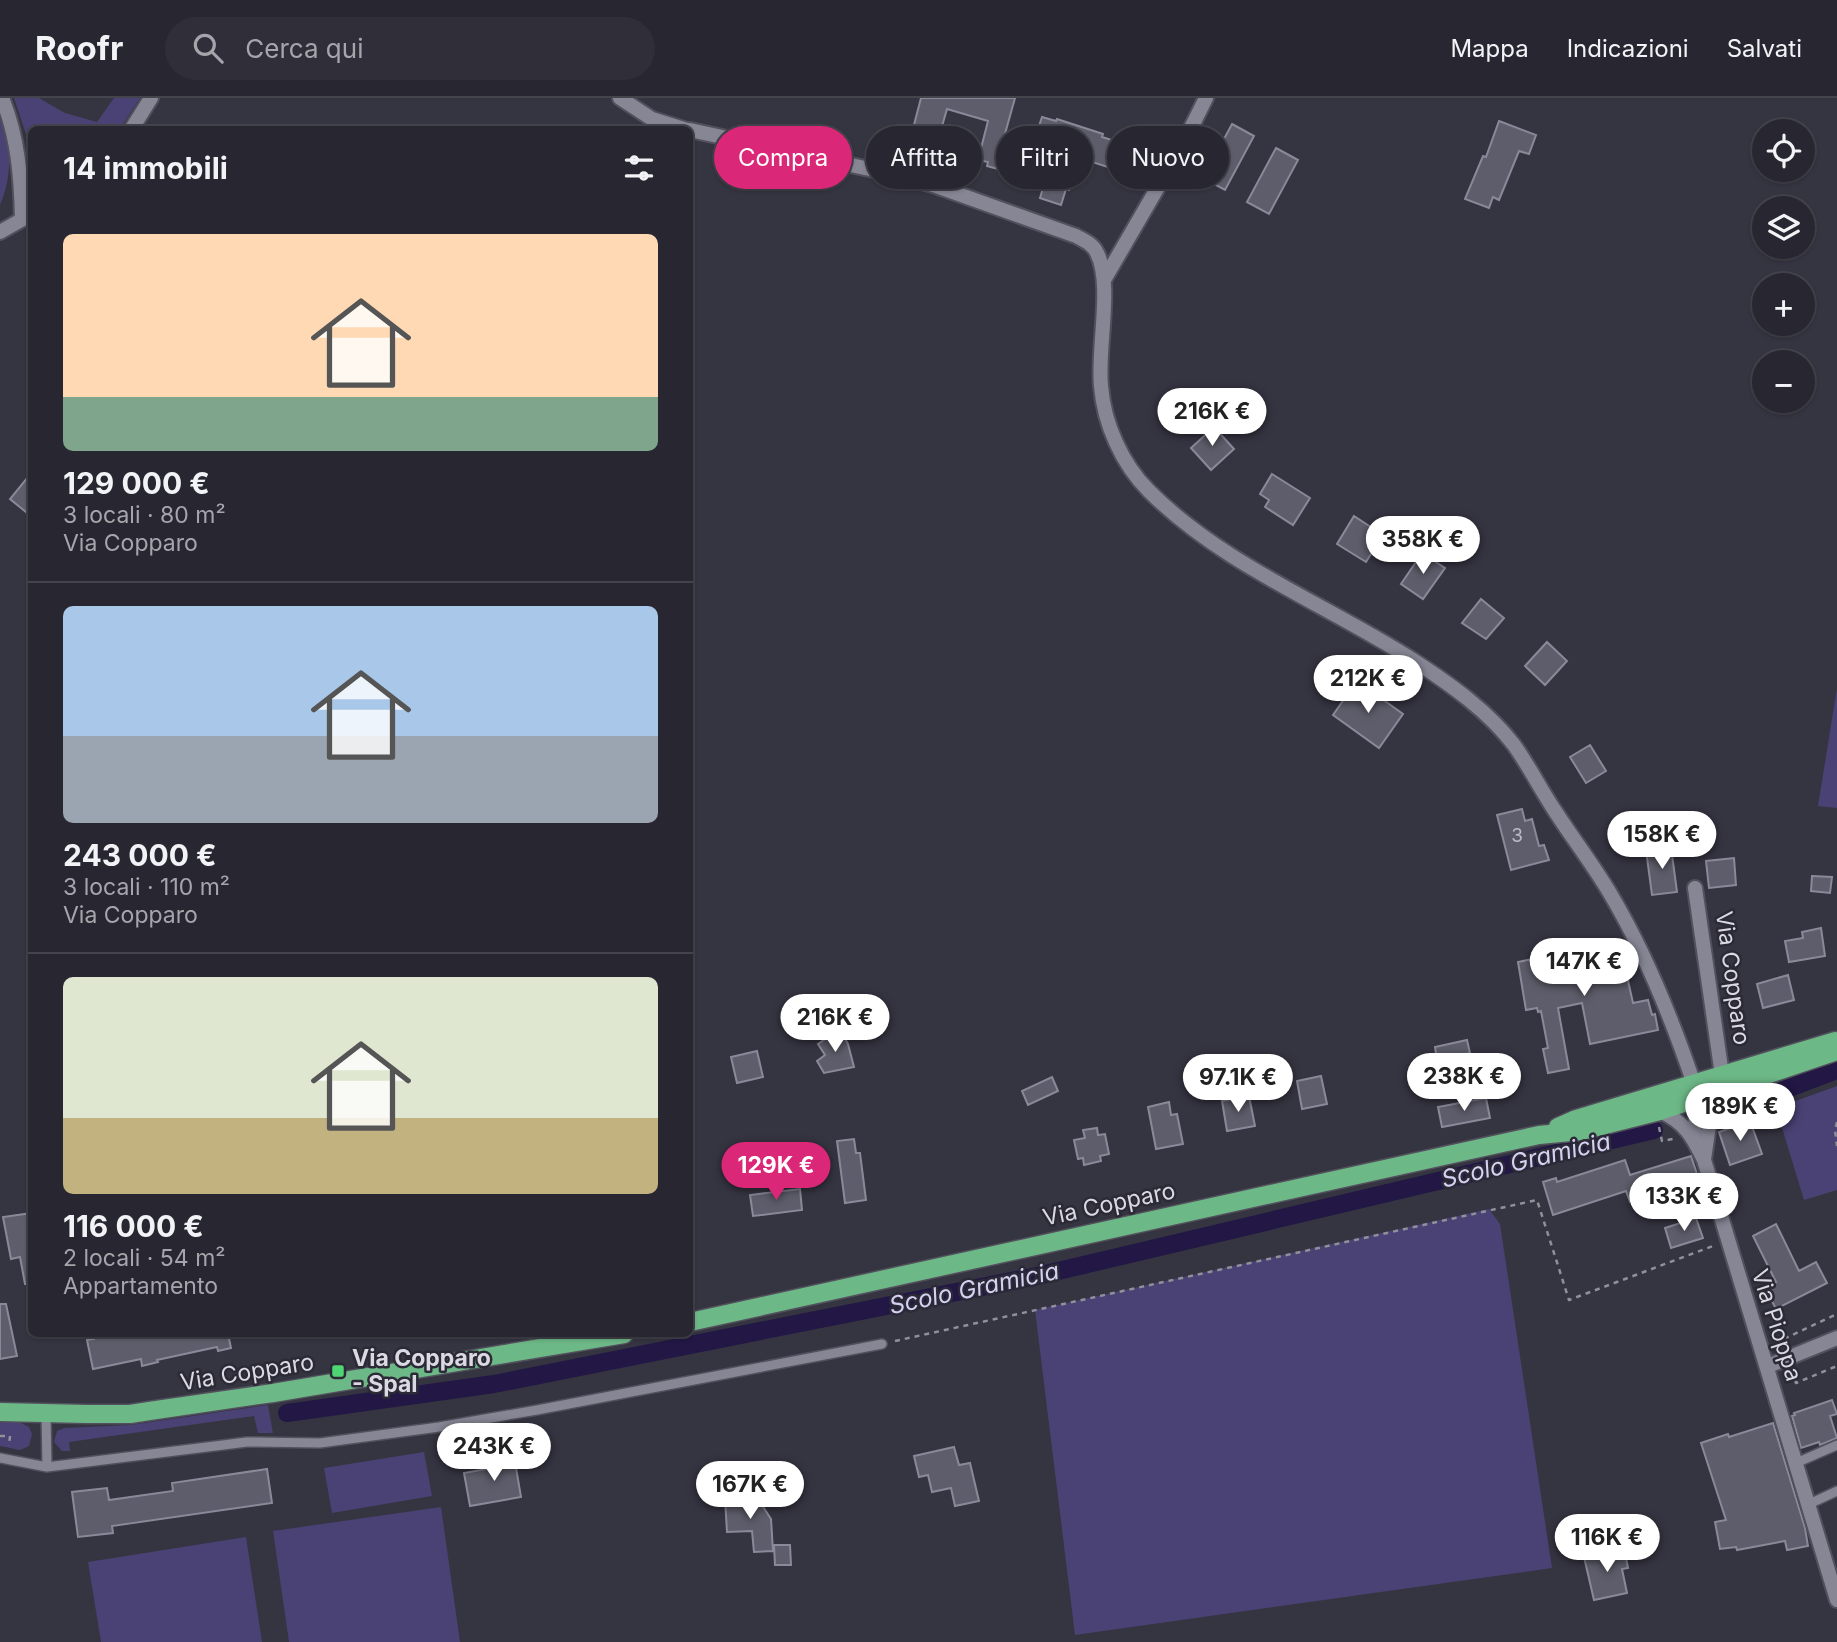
<!DOCTYPE html>
<html lang="it">
<head>
<meta charset="utf-8">
<style>
  :root { --surface:#282731; --page:#302f39; --text:#f1f3f6; --muted:#a5a5ab; --line:#44444d; --accent:#db2777 }
  body { margin:0; font-family:Inter,sans-serif; background:var(--page); color:var(--text); height:100vh; display:flex; flex-direction:column; font-size:26px; white-space:nowrap }
  * { box-sizing:border-box; margin:0 }
  p { font-size:23px; color:var(--muted) }
  .icon { flex:none; width:38px; height:38px; fill:none; stroke:currentColor; stroke-width:2; stroke-linecap:round; stroke-linejoin:round }
  .map { position:relative; flex:1; overflow:hidden }
  .drawer { position:absolute; left:28px; top:28px; width:665px; height:1211px; display:flex; flex-direction:column; background:var(--surface); border-radius:10px; box-shadow:0 2px 5px #0004,0 0 0 2px var(--line) }
  .drawer>* { flex:none }
  .top-card { position:absolute; left:714px; top:28px; width:665px; height:63px; display:flex; gap:14px }
  .controls { position:absolute; left:1752px; top:21px; display:grid; gap:14px }
  .controls a { display:grid; place-items:center; width:63px; height:63px; border-radius:50%; background:var(--surface); box-shadow:0 2px 5px #0004,0 0 0 2px var(--line); font-size:35px }
  .price { position:absolute; translate:-50% -60px; padding:0 16px; border-radius:24px; background:#fff; color:#222; font-size:23px; line-height:46px; filter:drop-shadow(0 2px 4px #0008) }
  .price::after { content:''; position:absolute; left:50%; top:42px; width:21px; height:16px; margin-left:-10px; background:inherit; clip-path:polygon(0 0,100% 0,50% 100%) }
  .price.selected { background:var(--accent); color:#fff }
  ul { padding:0; list-style:none }
  li { display:grid; align-content:center; gap:14px; height:371px; padding:0 35px }
  li+li { border-top:2px solid var(--line) }
  li span { display:grid; place-items:center; height:217px; border-radius:10px; color:#555 }
  li>.icon { margin-inline-start:auto }
  span .icon { width:126px; height:126px; fill:#fffc; stroke-width:1 }
  li b { font-size:30px }
  h2 { display:flex; justify-content:space-between; align-items:center; height:84px; padding:0 35px; font-size:30px }
  .chip { padding:0 24px; border-radius:32px; background:var(--surface); box-shadow:0 2px 5px #0004,0 0 0 2px var(--line); font-size:24px; line-height:63px }
  .chip.selected { background:var(--accent); color:#fff }
  header { display:flex; align-items:center; gap:42px; box-sizing:border-box; height:98px; padding:0 35px; background:var(--surface); border-bottom:2px solid var(--line) }
  header strong { font-size:33px }
  nav { display:flex; gap:38px; margin-inline-start:auto; font-size:24px }
  .search { width:490px; height:63px; background:var(--page); display:flex; align-items:center; gap:18px; box-sizing:border-box; padding:0 24px; border-radius:38px; color:var(--muted); font-size:26px }
  .map>svg:first-child { display:block }
</style>
</head>
<body>
<header>
<strong>Roofr</strong>
<div class="search"><svg class="icon" aria-label="search" viewBox="0 0 24 24"><circle cx="10" cy="10" r="6"/><path d="M15 15l6 6"/></svg>Cerca qui</div>
<nav><a>Mappa</a><a>Indicazioni</a><a>Salvati</a></nav>
</header>
<div class="map">
<svg width="1837" height="1544" viewBox="0 0 1837 1544">
  <rect width="100%" height="100%" fill="#353441"/>
  <path fill="#4a4274" d="M14,0H39L65,15L97,24L114,0H140L120,31L32,32L31,84L27,65L26,36Z
    M0,21C12,51 12,78 0,107Z
    M1837,590V710L1818,708Z
    M1837,988V1092L1804,1102L1776,1010Z
    M1489,1111L1500,1126L1552,1470L1075,1537L1035,1212Z
    M268,1307L273,1335H258L254,1318L69,1344L70,1353H62L54,1344L57,1333L64,1330L131,1327Z
    M0,1322L17,1323L29,1329L32,1336L29,1348L20,1352L0,1348Z
    M424,1354L432,1398L332,1415L324,1370Z
    M441,1409L460,1544H289L273,1433Z
    M246,1439L262,1544H101L88,1464Z"/>
  <g fill="none" stroke-linecap="round" stroke-linejoin="round">
    <path stroke="#221745" stroke-width="18" d="M1747,1006L1837,972
      M287,1315L494,1286L1037,1178L1654,1032"/>
  </g>
  <path fill="#5e5d6b" stroke="#8b8999" stroke-width="2" d="M921,0H1015L1003,43L1031,52L1042,19L1056,23L1057,21L1103,36L1102,39L1112,42L1111,44L1130,53L1123,74L1089,63L1092,56L1061,46L1053,69L1075,76L1069,92L1066,91L1061,107L1040,100L1045,83L1010,72L1009,74L987,68L988,64L978,62L988,23L947,11L936,49L910,42Z
    M1499,23L1536,37L1529,56L1519,53L1499,102L1493,99L1489,110L1465,101L1483,58L1486,59Z
    M1232,26L1254,38L1225,92L1203,80Z
    M1276,50L1298,62L1269,116L1247,104Z
    M1214,329L1234,351L1211,372L1191,350Z
    M32,374V419L10,401Z
    M1272,376L1310,400L1293,427L1265,409L1269,402L1260,396Z
    M1354,418L1383,437L1366,464L1337,446Z
    M1422,455L1445,470L1423,501L1401,486Z
    M1481,501L1504,520L1486,541L1462,525Z
    M1547,544L1567,563L1545,587L1525,568Z
    M1357,583L1403,616L1379,650L1333,617Z
    M1590,647L1606,673L1586,685L1570,659Z
    M1522,711L1525,723L1532,721L1539,748L1544,747L1549,762L1511,772L1497,717Z
    M1671,749L1677,794L1652,797L1646,752Z
    M1734,760L1736,787L1709,790L1706,763Z
    M1812,778L1832,779L1830,795L1811,793Z
    M1821,830L1825,858L1789,864L1785,843L1803,840L1802,834Z
    M1616,844L1619,861L1623,860L1633,905L1648,902L1652,917L1655,916L1658,932L1590,946L1582,905L1558,910L1569,971L1548,975L1543,951L1548,950L1541,913L1538,914L1537,910L1526,912L1518,864Z
    M1788,877L1794,902L1763,910L1757,886Z
    M840,931L848,946L854,969L824,975L817,963L825,957L818,946Z
    M1467,942L1470,955L1437,962L1435,949Z
    M757,953L763,979L737,985L731,959Z
    M1321,978L1327,1006L1302,1011L1297,983Z
    M1052,979L1058,993L1028,1007L1022,993Z
    M1249,998L1255,1028L1227,1033L1222,1003Z
    M1486,1000L1490,1020L1442,1029L1438,1009Z
    M1169,1004L1171,1017L1177,1016L1183,1046L1156,1051L1148,1009Z
    M1750,1023L1762,1056L1730,1067L1719,1034Z
    M1097,1030L1098,1037L1105,1036L1109,1056L1100,1058L1101,1063L1084,1067L1083,1060L1078,1061L1074,1042L1085,1040L1083,1032Z
    M854,1041L856,1055H860L866,1102L845,1105L837,1043Z
    M1691,1058L1699,1082L1630,1104L1626,1093L1553,1117L1543,1084L1556,1080L1557,1084L1625,1062L1630,1077Z
    M800,1091L802,1112L753,1118L750,1097Z
    M32,1115V1186H25L20,1159L11,1161L3,1119Z
    M1696,1120L1703,1140L1671,1150L1665,1130Z
    M1776,1126L1799,1173L1816,1164L1827,1185L1776,1211L1765,1190L1776,1184L1753,1138Z
    M0,1206H6L17,1258L0,1261Z
    M101,1236H114L115,1239L134,1236H228L231,1250L218,1253L217,1249L157,1262L158,1264L142,1268L141,1261L93,1271L87,1242L94,1241L93,1237Z
    M1832,1302L1837,1316L1830,1318L1837,1340L1820,1347L1819,1344L1801,1350L1792,1318L1795,1317L1794,1315Z
    M1773,1325L1805,1430L1808,1448L1787,1452L1785,1443L1737,1452L1736,1449L1720,1451L1715,1424L1726,1422L1701,1345L1728,1336L1729,1339Z
    M954,1349L959,1367L970,1365L979,1403L955,1408L951,1390L932,1394L928,1377L919,1379L914,1358Z
    M514,1358L521,1399L470,1408L464,1375L492,1370L490,1362Z
    M267,1371L272,1405L112,1428L113,1435L78,1439L72,1394L107,1390L109,1402L173,1393L172,1385Z
    M756,1398L771,1421L773,1453L754,1454L752,1433L727,1434L725,1400Z
    M774,1447H790L791,1467H775Z
    M1624,1450L1628,1470L1622,1471L1627,1495L1594,1502L1584,1459Z"/>
  <g fill="none" stroke-linecap="round" stroke-linejoin="round">
    <defs>
      <path id="lane" d="M46,1315L47,1369
        M0,1360L47,1369L247,1344L320,1345L439,1329L537,1312L882,1246
        M1796,1365L1837,1347
        M1809,1406L1837,1393"/>
      <path id="street" d="M2,0C18,39 21,79 22,121
        M620,0L652,21L687,32
        M131,32L151,0
        M690,32L883,74L933,87L1076,138C1085,143 1093,146 1097,155C1113,186 1097,251 1101,288C1104,326 1122,366 1149,393C1224,468 1328,507 1416,564C1451,587 1488,613 1514,647C1529,668 1541,692 1555,713C1573,741 1594,768 1611,797C1646,856 1672,921 1694,986
        M0,134L30,117
        M1104,182L1183,46L1206,0
        M1695,790L1722,977
        M1660,1013C1685,1024 1693,1039 1704,1062L1837,1502
        M1693,1039L1699,1002L1708,1006
        M1704,1061C1710,1026 1706,1013 1735,990
        M1768,1268L1837,1240"/>
      <path id="primary" d="M1558,1029L1576,1021L1835,943
        M690,1224L1539,1037L1581,1033L1660,1013L1837,953
        M0,1314L87,1316H130L156,1312L273,1295L624,1236"/>
    </defs>
    <use href="#lane" stroke="#52505c" stroke-width="12"/>
    <use href="#street" stroke="#52505c" stroke-width="18"/>
    <use href="#primary" stroke="#52505c" stroke-width="21"/>
    <path stroke="#908f9a" stroke-width="2.5" stroke-dasharray="5 5" stroke-linecap="butt" d="M1837,1024L1835,1032L1837,1048
      M1659,1029L1662,1043L1673,1041
      M895,1243L1537,1102L1569,1202L1713,1148
      M1775,1245L1837,1216
      M1792,1273L1796,1285L1837,1268
      M0,1338H10L9,1348"/>
    <use href="#lane" stroke="#878695" stroke-width="9"/>
    <use href="#street" stroke="#878695" stroke-width="14"/>
    <use href="#primary" stroke="#6db887" stroke-width="18"/>
  </g>
  <rect fill="#4ed675" stroke="#2b2a36" stroke-width="2.5" x="331" y="1266" width="14" height="14" rx="3.5"/>
  <g text-anchor="middle" dominant-baseline="central" stroke-width="5" stroke-linejoin="round" paint-order="stroke">
    <g font-size="19" fill="#bcbbc5">
      <text x="1517" y="737">3</text>
    </g>
    <g font-size="23" fill="#dbdae3" stroke="#2b2a36">
      <text transform="translate(1733 880) rotate(82)">Via Copparo</text>
      <text transform="translate(1109 1106) rotate(-12)">Via Copparo</text>
      <text transform="translate(1777 1227) rotate(72)">Via Pioppa</text>
      <text transform="translate(247 1274) rotate(-9)">Via Copparo</text>
    </g>
    <g font-size="23" font-weight="bold" fill="#dbdae3" stroke="#2b2a36" text-anchor="start">
      <text x="352" y="1260">Via Copparo<tspan x="352" dy="26">- Spal</tspan></text>
    </g>
    <g font-size="24" font-style="italic" fill="#d4d1f2" stroke="#2b2a36">
      <text transform="translate(1526 1062) rotate(-13)">Scolo Gramicia</text>
      <text transform="translate(974 1190) rotate(-12)">Scolo Gramicia</text>
    </g>
  </g>
</svg>
<div class="controls">
<a><svg class="icon" aria-label="locate" viewBox="0 0 24 24"><circle cx="12" cy="12" r="6"/><path d="M12 2v4M12 18v4M2 12h4M18 12h4"/></svg></a>
<a><svg class="icon" aria-label="layers" viewBox="0 0 24 24"><path d="M12 4l9 5-9 5-9-5zM3 14l9 5 9-5"/></svg></a>
<a>+</a>
<a>−</a>
</div>
<b class="price" style="left:1212px;top:350px">216K €</b>
<b class="price" style="left:1423px;top:478px">358K €</b>
<b class="price" style="left:1368px;top:617px">212K €</b>
<b class="price" style="left:1662px;top:773px">158K €</b>
<b class="price" style="left:1584px;top:900px">147K €</b>
<b class="price" style="left:835px;top:956px">216K €</b>
<b class="price" style="left:1464px;top:1015px">238K €</b>
<b class="price" style="left:1238px;top:1016px">97.1K €</b>
<b class="price" style="left:1740px;top:1045px">189K €</b>
<b class="price selected" style="left:776px;top:1104px">129K €</b>
<b class="price" style="left:1684px;top:1135px">133K €</b>
<b class="price" style="left:494px;top:1385px">243K €</b>
<b class="price" style="left:750px;top:1423px">167K €</b>
<b class="price" style="left:1607px;top:1476px">116K €</b>
<div class="top-card">
<a class="chip selected">Compra</a>
<a class="chip">Affitta</a>
<a class="chip">Filtri</a>
<a class="chip">Nuovo</a>
</div>
<section class="drawer">
<h2>14 immobili<svg class="icon" aria-label="filters" viewBox="0 0 24 24"><path d="M4 7h16M4 17h16"/><circle cx="9" cy="7" r="2"/><circle cx="15" cy="17" r="2"/></svg></h2>
<ul>
<li><span style="background:linear-gradient(#ffd9b3 75%,#7fa58c 0)"><svg class="icon" aria-label="home" viewBox="0 0 24 24"><path d="M3 11l9-7 9 7M6 9v11h12V9"/></svg></span><div><b>129 000 €</b><p>3 locali · 80 m²</p><p>Via Copparo</p></div></li>
<li><span style="background:linear-gradient(#a9c7e8 60%,#9aa5b1 0)"><svg class="icon" aria-label="home" viewBox="0 0 24 24"><path d="M3 11l9-7 9 7M6 9v11h12V9"/></svg></span><div><b>243 000 €</b><p>3 locali · 110 m²</p><p>Via Copparo</p></div></li>
<li><span style="background:linear-gradient(#dfe7d0 65%,#c2b280 0)"><svg class="icon" aria-label="home" viewBox="0 0 24 24"><path d="M3 11l9-7 9 7M6 9v11h12V9"/></svg></span><div><b>116 000 €</b><p>2 locali · 54 m²</p><p>Appartamento</p></div></li>
</ul>
</section>
</div>
</body>
</html>
